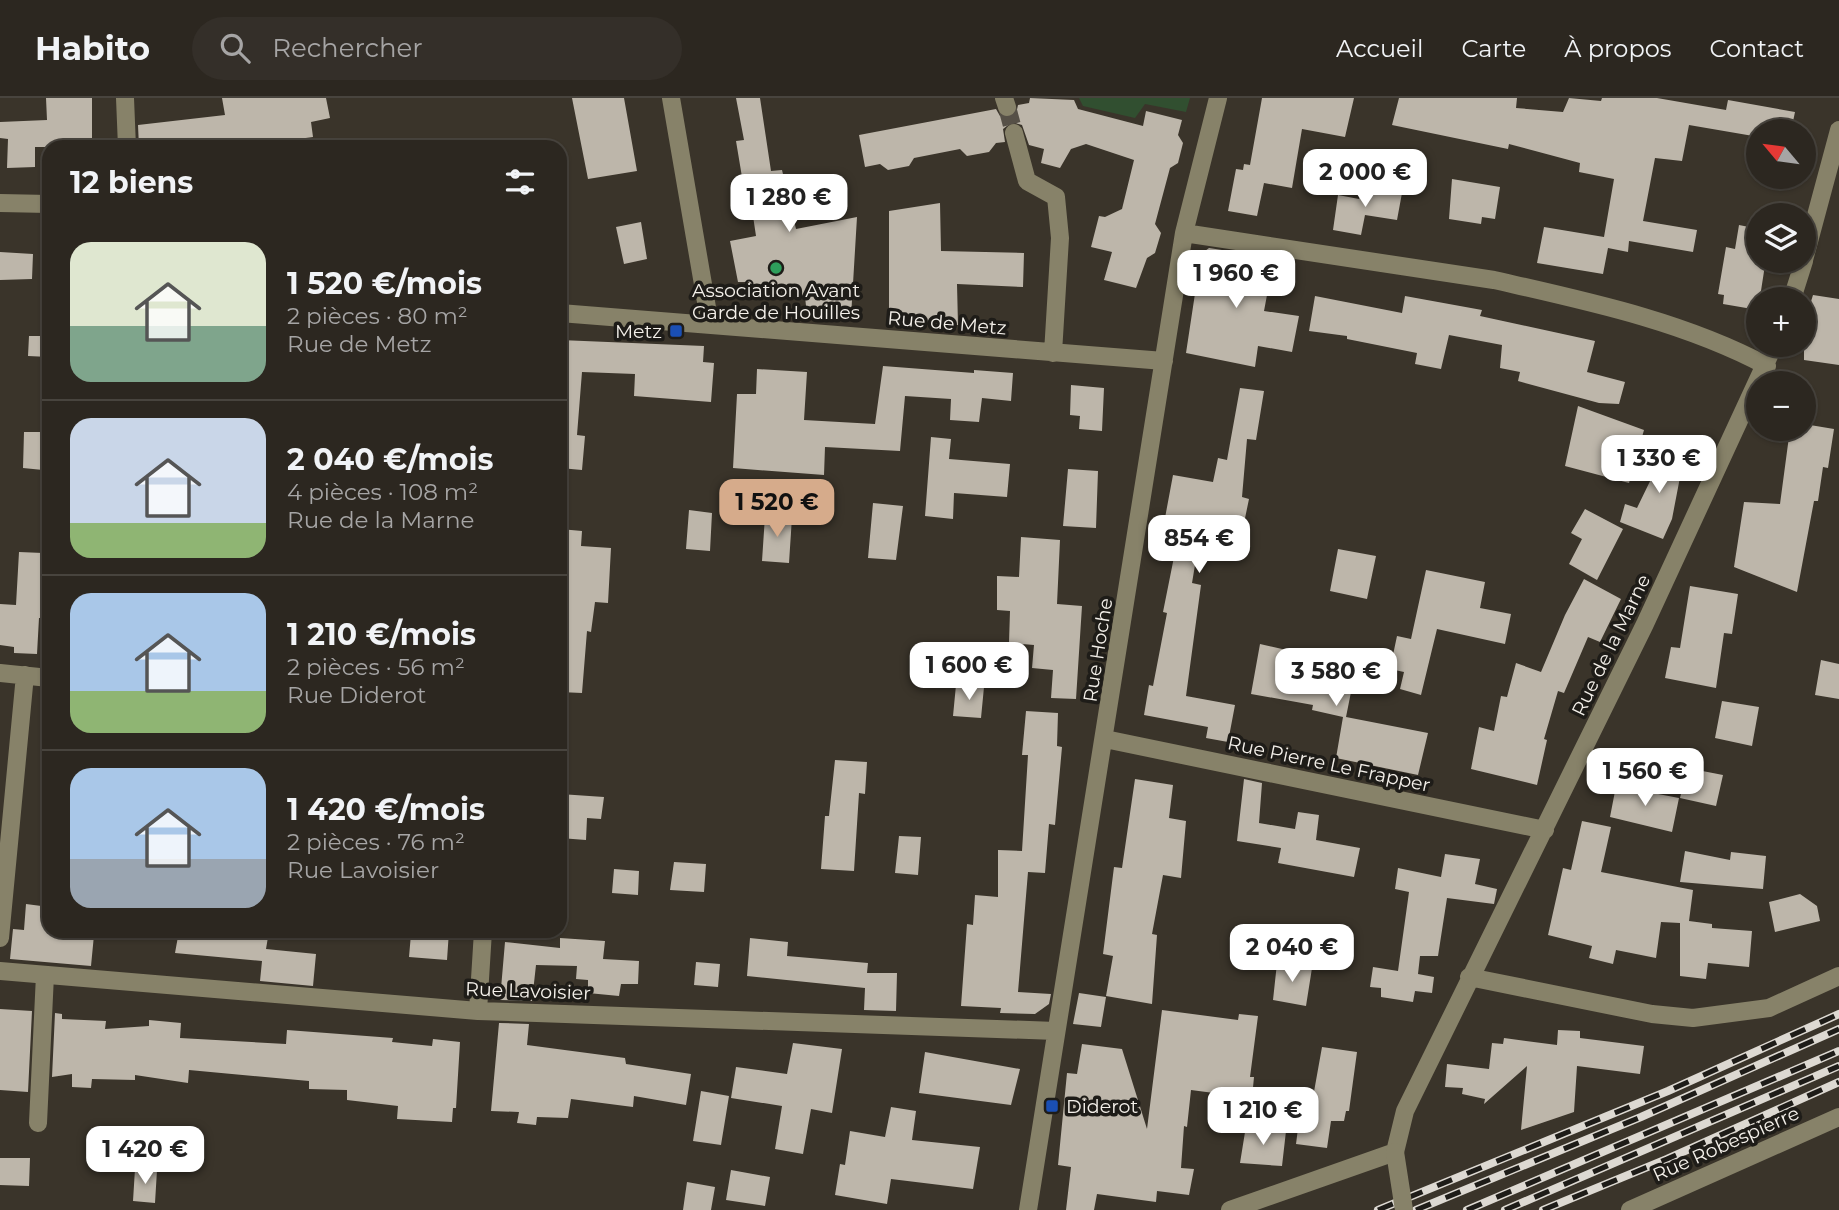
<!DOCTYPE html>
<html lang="fr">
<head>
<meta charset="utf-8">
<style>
  :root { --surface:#2c2720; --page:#342f29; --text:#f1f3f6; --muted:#a6a5a5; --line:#48443e; --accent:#d6ab8b }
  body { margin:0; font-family:Montserrat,sans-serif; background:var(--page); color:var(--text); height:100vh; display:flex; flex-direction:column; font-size:26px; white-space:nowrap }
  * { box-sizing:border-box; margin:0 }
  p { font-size:23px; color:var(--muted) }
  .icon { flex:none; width:38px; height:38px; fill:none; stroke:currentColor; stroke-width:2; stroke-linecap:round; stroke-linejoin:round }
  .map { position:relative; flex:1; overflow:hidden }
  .panel { position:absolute; left:42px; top:42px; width:525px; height:798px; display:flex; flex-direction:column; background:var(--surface); border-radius:21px; box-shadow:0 2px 5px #0004,0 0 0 2px var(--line) }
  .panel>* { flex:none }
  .needle { width:46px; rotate:299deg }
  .controls { position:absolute; left:1746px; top:21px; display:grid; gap:14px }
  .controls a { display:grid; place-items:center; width:70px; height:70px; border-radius:50%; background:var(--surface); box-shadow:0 2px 5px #0004,0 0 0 2px var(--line); font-size:35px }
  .price { position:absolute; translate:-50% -60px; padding:0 16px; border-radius:14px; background:#fff; color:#222; font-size:23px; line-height:46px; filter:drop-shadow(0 2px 4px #0008) }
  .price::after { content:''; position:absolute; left:50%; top:42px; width:21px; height:16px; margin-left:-10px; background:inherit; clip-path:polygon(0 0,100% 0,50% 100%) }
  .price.active { background:var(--accent); color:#111 }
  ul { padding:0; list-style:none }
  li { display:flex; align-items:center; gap:21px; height:175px; padding:0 28px }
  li+li { border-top:2px solid var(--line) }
  li span { display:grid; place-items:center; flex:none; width:196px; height:140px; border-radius:21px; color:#555 }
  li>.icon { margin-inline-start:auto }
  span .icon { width:84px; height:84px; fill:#fffc; stroke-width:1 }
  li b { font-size:30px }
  h2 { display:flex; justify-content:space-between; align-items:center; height:84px; padding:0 28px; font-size:30px }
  header { display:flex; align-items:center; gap:42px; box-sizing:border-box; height:98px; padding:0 35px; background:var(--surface); border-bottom:2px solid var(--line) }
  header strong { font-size:33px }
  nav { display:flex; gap:38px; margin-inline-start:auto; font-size:24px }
  .search { width:490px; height:63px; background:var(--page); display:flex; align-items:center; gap:18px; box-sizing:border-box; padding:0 24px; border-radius:38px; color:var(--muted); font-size:26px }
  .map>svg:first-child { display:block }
</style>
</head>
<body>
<header>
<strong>Habito</strong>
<div class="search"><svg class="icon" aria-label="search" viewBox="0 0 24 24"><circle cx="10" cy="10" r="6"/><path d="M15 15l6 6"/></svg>Rechercher</div>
<nav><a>Accueil</a><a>Carte</a><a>À propos</a><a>Contact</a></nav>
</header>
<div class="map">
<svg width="1839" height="1112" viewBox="0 0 1839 1112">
  <rect width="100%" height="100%" fill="#3a342a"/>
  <path fill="#314f30" d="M1079,0H1190L1186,14L1145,6L1135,20L1083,8Z"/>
  <path fill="#bdb6aa" d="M46,0H92V49H35V69L7,70L8,41L0,40V24L47,22Z
    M222,0H326L330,20L311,24L313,39L240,49H139L138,27L225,17Z
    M572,0H624L637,73L588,81Z
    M736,0H760L771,73L782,72L796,131L857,119L851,219L820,217V210L806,208L805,198L751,194L749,184H738L730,143L756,138L747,78L742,79L736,43L744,42Z
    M1030,0L1074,2L1078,11L1143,28L1146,13L1182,22L1178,37L1183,45L1178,65L1170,70L1155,126L1161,135L1155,155L1147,160L1136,190L1104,182L1112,154L1091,149L1099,118L1105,119L1122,111L1134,62L1086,46L1071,51L1060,70L1041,65L1044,51L1029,47L1022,27L1012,24L1003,31L1005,44L996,45L989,54L967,58L960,51L914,60L909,68L888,72L880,66L865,69L859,37L996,11L1000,18L1010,20L1016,16L1018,7L1029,5Z
    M1262,0H1354L1345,39L1302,31L1292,90L1264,85L1257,118L1228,113L1236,71L1243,72L1244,66L1250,67Z
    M1399,0H1517L1516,10L1563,14L1569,0L1601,3L1602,0H1657L1726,12L1728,2L1795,14L1791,33H1759V39L1689,27L1682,63L1655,60L1643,123L1697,132L1693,154L1629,143L1628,154L1608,150L1603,176L1537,165L1544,129L1604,139L1614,81L1579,74L1580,65L1509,46L1508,51L1392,27Z
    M1452,81L1500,89L1495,121L1482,119L1481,126L1449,121Z
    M1373,90L1402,95L1397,122L1365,117L1361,137L1333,132L1338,97L1359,101L1361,92L1372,94Z
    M940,105L941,153L1024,155L1023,189L957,186L958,227L889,222V113Z
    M641,124L647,161L624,166L616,129Z
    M1739,127L1759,131V166L1765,167L1758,212L1723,206L1724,197L1718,196L1726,149L1735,151Z
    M1209,150L1274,160L1264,213L1299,218L1292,254L1258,248L1255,269L1186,255L1201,156Z
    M0,154L33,156L32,181L0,182Z
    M1813,197L1839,201V267L1804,262V226Z
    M1315,198L1402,215L1405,198L1482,212L1480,218L1595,243L1587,274L1625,284L1619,306L1599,305L1518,283L1520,274L1500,270L1502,247L1449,237L1441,271L1415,266L1417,255L1347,241V238L1309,233Z
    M29,238H49V259L28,258Z
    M560,242L704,248L703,264L714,265L711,304L634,298L635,276L582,274L577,337L585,338L582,372L560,370Z
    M883,268L974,275V272L1013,275L1011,303L982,300L979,324L950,322L951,301L905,298L900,353L825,349L824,377L733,370L737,296H756L757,271L807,274L804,322L875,326Z
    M1071,287L1104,290L1102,333L1079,331L1080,318L1070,317Z
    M1240,290L1264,293L1256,342L1247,341L1242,399L1249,401L1244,425L1203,419L1192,485L1201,487L1186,598L1235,607L1228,644L1206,640L1208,629L1144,617L1149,587L1153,588L1167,515L1163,514L1178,439L1162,436L1173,377L1213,384L1218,360L1227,362Z
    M1578,308L1644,332L1629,385L1565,368Z
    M1804,326L1834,331L1828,370L1823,369L1818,403H1814L1797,494L1734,469L1744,404L1780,406L1790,331H1804Z
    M24,334H46L43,372L23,370Z
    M931,339L951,341L949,361L1010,366L1007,399L954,395L953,421L925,418Z
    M1670,342L1686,348L1672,421L1663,441L1620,424L1625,406L1637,410Z
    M1068,371L1098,373L1096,430L1063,428Z
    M873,405L903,408L896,462L868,460Z
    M1585,411L1623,431L1597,482L1569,466L1582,441L1571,435Z
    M689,412L712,415L710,453L686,451Z
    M765,418L792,419L789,465L762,463Z
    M560,431L582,433L581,448L611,450L608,505L595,504L591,534L587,533L582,595L560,594Z
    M1021,439L1060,442L1057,506L1082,508L1076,601L1051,600L1053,572L1032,570L1034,547L1009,545L1010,513L997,512V478L1019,479Z
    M1338,451L1376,458L1367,501L1330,493Z
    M19,454L43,455L42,490H49V520H39L37,556L14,555V549L0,547V506L16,507Z
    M1426,472L1485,484L1480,510L1511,516L1505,546L1437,531L1421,597L1400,591L1404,574L1390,571L1397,538L1411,541Z
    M1584,481L1621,501L1600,544L1588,539L1564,595L1558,593L1544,641L1547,642L1537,687L1471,671L1479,629L1494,633L1501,598L1507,599L1516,565L1541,574L1565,517Z
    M1690,488L1738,496L1732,536L1724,535L1716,590L1665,580L1671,549L1680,550Z
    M1260,546L1344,565L1341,581L1353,584L1346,619L1428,635L1418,677L1336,660L1343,619L1312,612L1313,607L1251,596Z
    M1821,562L1839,566V601L1815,597Z
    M956,587L984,589L981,620L953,618Z
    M1722,603L1759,609L1752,648L1715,640Z
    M1026,613L1058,615L1057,648L1062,649L1055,727L1049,726L1045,775L1028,774L1018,894L1051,896L1049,906L1035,916L1000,915L1001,910L961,908L967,826L973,827L975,797L998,799V752L1022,753L1028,657H1022Z
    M835,662L867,664L865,696L859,695L854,773L821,771L825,718H829Z
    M1687,670L1723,677L1716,708L1680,700Z
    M1135,681L1173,687L1169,720L1186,723L1181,780L1163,777L1152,836L1157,837L1152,906L1106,898L1113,858L1103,856L1114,769L1122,770Z
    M1244,681L1262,685L1259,725L1295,731L1298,714L1319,717L1316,742L1360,750L1354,779L1278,765L1281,750L1237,743Z
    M1616,688L1679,700L1672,734L1610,719Z
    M560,696L604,699L601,721L587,720L586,742L560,740Z
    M1582,723L1611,729L1601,774L1693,792L1689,823L1712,826V830L1752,833L1749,869L1708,865L1706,881L1680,878V825L1661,824L1656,860L1616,852L1613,866L1589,860L1592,848L1548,837L1563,770L1571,772Z
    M899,738L921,739L918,777L895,775Z
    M1685,753L1730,762L1731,754L1766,758L1763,791L1680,784Z
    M1445,756L1480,761L1475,786L1497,791L1494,806L1447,800L1438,858H1420L1418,876L1434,879L1432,895L1415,893L1413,904L1381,899V890L1370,889L1373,869L1398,873L1409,794L1395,791L1398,770L1441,779Z
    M674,764L706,766L704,794L670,792Z
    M614,771L639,773L638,797L612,795Z
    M1800,796L1817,808L1820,823L1775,834L1769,804Z
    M26,806L49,809V833L94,837L91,868L10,861L13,831L24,832Z
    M179,833H269L266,851L316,856L313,888L260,883L262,863L175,855Z
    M420,833H449L447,862L409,859L411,836L419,837Z
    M560,840L605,843L603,861L639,863L638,886H621L619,898L588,895V882L576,881L577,868L536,867L532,903L500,902L505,844L560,850Z
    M750,840L788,844L787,858L868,865L867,875H897L896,913L864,912L865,890L747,878Z
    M696,864L720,866L718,889L694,887Z
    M1277,865L1312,870L1306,908L1273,902Z
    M1079,895L1106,899L1101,929L1073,926Z
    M0,911L32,913L28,994L0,992Z
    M1162,912L1238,922L1239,916L1258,918L1250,979H1254L1252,1000L1191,992L1187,1029L1184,1028L1181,1070L1194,1071L1189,1097L1157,1093L1156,1104L1097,1096L1094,1112H1066L1071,1069L1058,1067L1067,975L1077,976L1082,946L1122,951L1147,1031Z
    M55,915L62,916V921L106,923L105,931L149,928V922L181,925L180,940L286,946L287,932L393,940L392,944L432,948L433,941L460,944L456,1010H453L452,1024L397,1021L398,1008L347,1002V992L309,991V983L189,972L188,985L135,977V982L92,981L91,990L72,989V976L52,979Z
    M499,925L529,926L527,947L625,960L626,966L691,976L686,1007L634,998L633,1009L571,1001L568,1020L537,1019L536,1027L517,1025L519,1014L491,1013Z
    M1558,932L1580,933V940L1644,948L1640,976L1577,968L1574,1014L1521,1032L1527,968L1484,1006L1485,1001L1462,996L1463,990L1445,989L1447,966L1489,971L1492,945L1503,946L1504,940L1557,947Z
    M793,945L842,951L832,1015L811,1011L803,1056L775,1051L782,1008L731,1000L736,969L787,976Z
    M1322,949L1357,954L1349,1013H1346L1344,1023H1331L1327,1050L1296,1046L1300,1015L1310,1016Z
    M925,954L1020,971L1011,1007L919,995Z
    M701,993L729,998L721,1047L693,1043Z
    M891,1009L916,1013L912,1042L980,1049L973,1091L891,1081L887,1106L835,1097L840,1066L845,1067L850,1033L885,1039Z
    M1246,1028L1286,1033L1282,1068L1240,1065Z
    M0,1060H30L29,1088L0,1087Z
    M135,1071L157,1072L155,1105L133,1103Z
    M731,1072L770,1079L765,1108L726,1102Z
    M687,1084L715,1089L711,1112H683Z"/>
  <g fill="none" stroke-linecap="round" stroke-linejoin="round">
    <path stroke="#565047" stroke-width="18" stroke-dasharray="18 9" stroke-linecap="butt" d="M1007,9L1014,35"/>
    <path stroke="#878269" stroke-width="18" d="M125,0L127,49
      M671,0L710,227
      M1004,0L1007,9
      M1014,35L1027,83L1056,99L1060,140L1053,255
      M0,105L49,106
      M1184,135L1494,182C1586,203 1683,223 1767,268
      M1804,162L1839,32
      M1792,201L1804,163
      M560,215L1164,263
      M0,575L49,580
      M1105,641L1545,732
      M0,840L25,577
      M0,873L478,913L1056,933
      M1469,879L1652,916L1693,920L1769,910L1839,878
      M478,913L483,833
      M38,1025L45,877
      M1028,1112L1184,135L1218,0
      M1230,1112L1395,1054L1405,1013L1645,526L1774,247
      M1630,1112L1839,1019"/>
    <defs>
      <path id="rail" d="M1378,1112L1668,993L1839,916
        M1416,1112L1641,1019L1839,931
        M1467,1112L1839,953
        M1505,1112L1839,968
        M1543,1112L1667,1061L1839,984"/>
    </defs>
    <use href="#rail" stroke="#ddd9d2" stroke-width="8"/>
    <use href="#rail" stroke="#1e1c18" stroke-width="5" stroke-dasharray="16" stroke-linecap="butt"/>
    <path stroke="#878269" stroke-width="18" d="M1395,1054L1404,1112"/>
  </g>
  <circle fill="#2e9e5b" stroke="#1e1c18" stroke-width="2.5" cx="776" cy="170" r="7"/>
  <g fill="#1a4fb4" stroke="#1e1c18" stroke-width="2.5">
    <rect x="669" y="226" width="14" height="14" rx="3.5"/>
    <rect x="1045" y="1001" width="14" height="14" rx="3.5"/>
  </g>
  <g text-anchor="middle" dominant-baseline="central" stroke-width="7" stroke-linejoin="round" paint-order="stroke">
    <g font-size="19" fill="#f4f0ea" stroke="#1e1c18">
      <text x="776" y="192">Association Avant<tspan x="776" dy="22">Garde de Houilles</tspan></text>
      <text x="662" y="233" text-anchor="end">Metz</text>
      <text x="1066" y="1008" text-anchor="start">Diderot</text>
    </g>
    <g font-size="19" fill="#f4f0ea" stroke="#1e1c18">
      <text transform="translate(947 225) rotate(5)">Rue de Metz</text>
      <text transform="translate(1611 547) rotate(-64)">Rue de la Marne</text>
      <text transform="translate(1098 552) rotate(-81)">Rue Hoche</text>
      <text transform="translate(1329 666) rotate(12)">Rue Pierre Le Frapper</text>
      <text transform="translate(528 893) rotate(2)">Rue Lavoisier</text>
      <text transform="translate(1726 1046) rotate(-24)">Rue Robespierre</text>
    </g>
  </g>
</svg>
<div class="controls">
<a><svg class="needle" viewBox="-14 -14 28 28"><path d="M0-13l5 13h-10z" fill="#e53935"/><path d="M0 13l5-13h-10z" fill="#a6a5a5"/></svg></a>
<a><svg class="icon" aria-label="layers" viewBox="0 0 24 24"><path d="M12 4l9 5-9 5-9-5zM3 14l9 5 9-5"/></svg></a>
<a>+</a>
<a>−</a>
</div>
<b class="price" style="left:1365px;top:111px">2 000 €</b>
<b class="price" style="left:789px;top:136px">1 280 €</b>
<b class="price" style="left:1236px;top:212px">1 960 €</b>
<b class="price" style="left:1659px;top:397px">1 330 €</b>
<b class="price active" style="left:777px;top:441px">1 520 €</b>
<b class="price" style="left:1199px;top:477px">854 €</b>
<b class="price" style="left:969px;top:604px">1 600 €</b>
<b class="price" style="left:1336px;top:610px">3 580 €</b>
<b class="price" style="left:1645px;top:710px">1 560 €</b>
<b class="price" style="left:1292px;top:886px">2 040 €</b>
<b class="price" style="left:1263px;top:1049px">1 210 €</b>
<b class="price" style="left:145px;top:1088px">1 420 €</b>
<section class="panel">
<h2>12 biens<svg class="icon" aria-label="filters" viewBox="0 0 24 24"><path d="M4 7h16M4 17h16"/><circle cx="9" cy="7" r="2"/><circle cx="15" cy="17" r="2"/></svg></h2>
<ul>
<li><span style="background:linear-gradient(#dfe7d0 60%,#7fa58c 0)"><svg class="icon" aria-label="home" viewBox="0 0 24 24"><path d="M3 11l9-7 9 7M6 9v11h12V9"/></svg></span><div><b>1 520 €/mois</b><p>2 pièces · 80 m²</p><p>Rue de Metz</p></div></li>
<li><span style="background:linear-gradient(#c9d6e8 75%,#8fb573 0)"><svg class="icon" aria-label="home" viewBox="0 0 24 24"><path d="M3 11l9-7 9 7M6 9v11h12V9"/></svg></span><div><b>2 040 €/mois</b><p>4 pièces · 108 m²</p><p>Rue de la Marne</p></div></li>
<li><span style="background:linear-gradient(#a9c7e8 70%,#8fb573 0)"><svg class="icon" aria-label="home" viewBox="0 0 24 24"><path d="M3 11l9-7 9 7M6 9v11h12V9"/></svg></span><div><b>1 210 €/mois</b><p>2 pièces · 56 m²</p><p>Rue Diderot</p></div></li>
<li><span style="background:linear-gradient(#a9c7e8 65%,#9aa5b1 0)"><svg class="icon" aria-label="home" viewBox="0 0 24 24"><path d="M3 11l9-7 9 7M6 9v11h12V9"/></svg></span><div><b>1 420 €/mois</b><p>2 pièces · 76 m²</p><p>Rue Lavoisier</p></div></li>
</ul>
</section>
</div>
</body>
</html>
